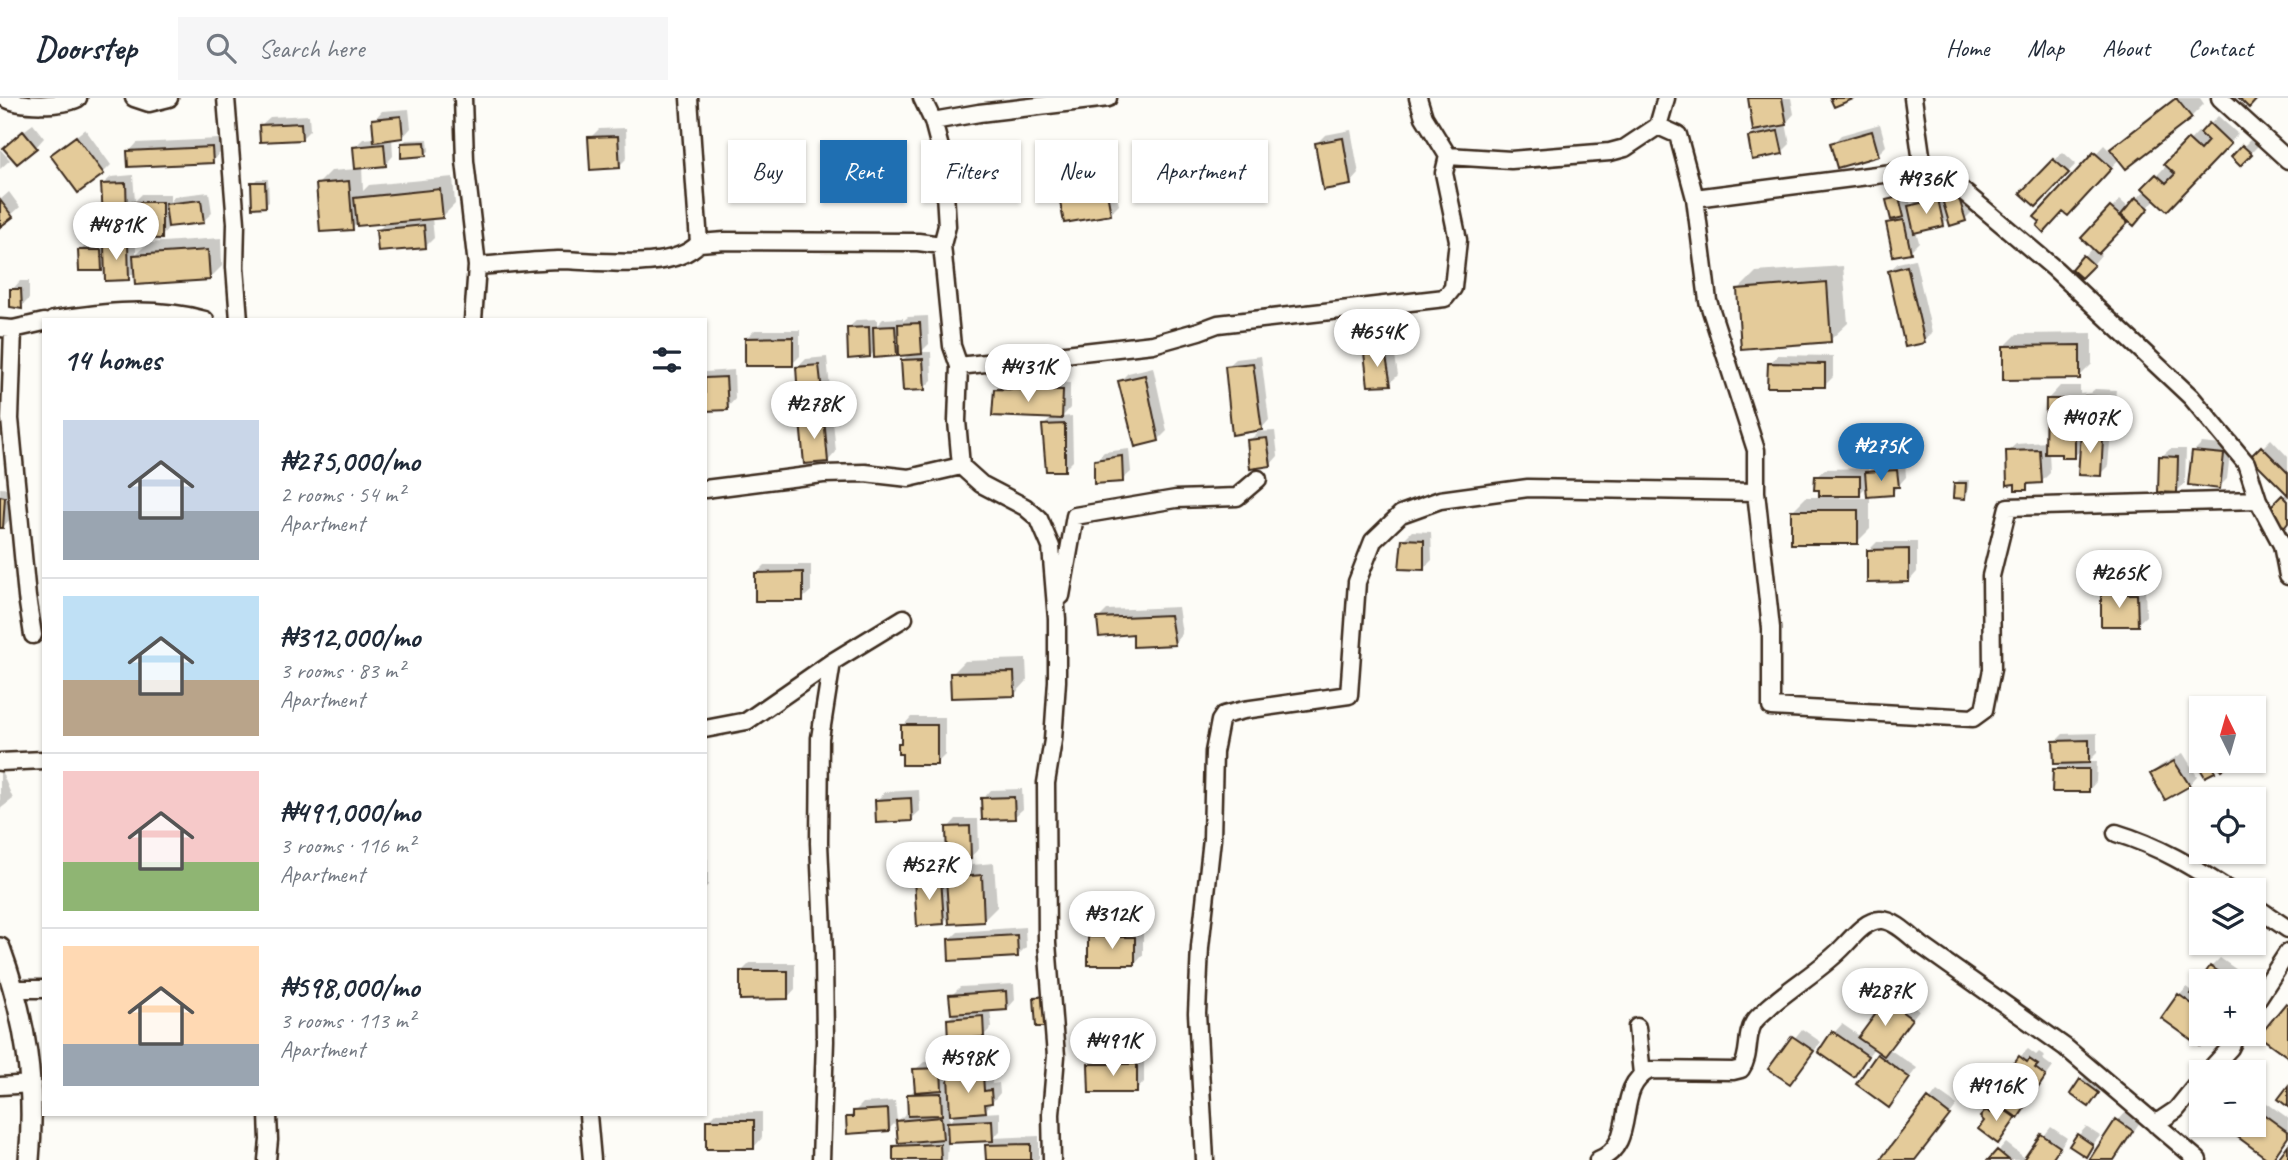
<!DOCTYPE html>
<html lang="en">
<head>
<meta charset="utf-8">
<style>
  :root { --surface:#fff; --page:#f6f6f7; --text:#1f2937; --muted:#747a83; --line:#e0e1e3; --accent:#1f6fb2 }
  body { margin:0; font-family:Caveat,sans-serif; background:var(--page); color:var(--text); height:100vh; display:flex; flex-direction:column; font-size:26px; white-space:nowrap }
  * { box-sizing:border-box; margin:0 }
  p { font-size:23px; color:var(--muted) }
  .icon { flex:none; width:38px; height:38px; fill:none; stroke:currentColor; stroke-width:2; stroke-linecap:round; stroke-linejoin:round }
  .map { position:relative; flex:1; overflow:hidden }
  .sheet { position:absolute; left:42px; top:220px; width:665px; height:798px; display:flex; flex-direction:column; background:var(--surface); border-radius:0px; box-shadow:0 2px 5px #0004 }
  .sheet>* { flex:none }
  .guide { position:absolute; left:728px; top:42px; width:665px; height:63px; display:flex; gap:14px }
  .needle { width:46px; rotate:355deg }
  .controls { position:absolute; left:2189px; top:598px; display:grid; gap:14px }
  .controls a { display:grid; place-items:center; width:77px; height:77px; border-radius:0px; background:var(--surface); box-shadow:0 2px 5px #0004; font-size:35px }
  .price { position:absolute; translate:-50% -60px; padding:0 16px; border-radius:24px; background:#fff; color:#222; font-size:23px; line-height:46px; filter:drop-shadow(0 2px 4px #0008) }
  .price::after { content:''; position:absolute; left:50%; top:42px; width:21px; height:16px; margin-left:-10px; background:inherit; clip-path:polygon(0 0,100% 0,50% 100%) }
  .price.on { background:var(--accent); color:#fff }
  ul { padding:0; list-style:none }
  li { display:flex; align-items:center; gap:21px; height:175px; padding:0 21px }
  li+li { border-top:2px solid var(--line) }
  li span { display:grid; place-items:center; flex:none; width:196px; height:140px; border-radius:0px; color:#555 }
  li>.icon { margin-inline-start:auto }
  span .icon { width:84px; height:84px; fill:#fffc; stroke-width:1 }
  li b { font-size:30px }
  h2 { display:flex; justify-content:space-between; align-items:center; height:84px; padding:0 21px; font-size:30px }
  .tag { padding:0 24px; border-radius:0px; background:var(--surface); box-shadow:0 2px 5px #0004; font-size:24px; line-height:63px }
  .tag.on { background:var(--accent); color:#fff }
  header { display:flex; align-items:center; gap:42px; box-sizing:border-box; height:98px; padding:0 35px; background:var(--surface); border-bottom:2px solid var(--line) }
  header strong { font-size:33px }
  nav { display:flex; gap:38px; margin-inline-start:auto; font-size:24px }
  .search { width:490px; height:63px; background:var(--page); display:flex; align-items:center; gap:18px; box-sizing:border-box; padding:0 24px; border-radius:0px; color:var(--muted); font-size:26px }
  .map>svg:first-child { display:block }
</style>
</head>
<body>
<header>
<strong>Doorstep</strong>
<div class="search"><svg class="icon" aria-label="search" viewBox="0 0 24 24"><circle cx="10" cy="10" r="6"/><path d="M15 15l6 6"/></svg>Search here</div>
<nav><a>Home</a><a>Map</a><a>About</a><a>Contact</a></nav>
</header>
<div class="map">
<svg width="2288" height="1062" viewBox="0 0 2288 1062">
  <rect width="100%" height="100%" fill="#fdfcf7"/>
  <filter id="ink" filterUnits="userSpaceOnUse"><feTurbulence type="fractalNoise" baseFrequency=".0143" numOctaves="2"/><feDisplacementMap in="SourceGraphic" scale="14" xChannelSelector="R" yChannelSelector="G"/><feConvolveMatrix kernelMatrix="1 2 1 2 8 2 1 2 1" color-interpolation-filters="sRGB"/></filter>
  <g filter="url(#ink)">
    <path fill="#0003" fill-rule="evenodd" d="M1749,0H1791L1794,16L1786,25L1790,46L1782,54L1750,39L1759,30Z
      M2175,0H2200L2204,6L2191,19L2126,69L2120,60L2076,107L2064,112L2042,124L2037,119L2104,47L2110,53L2125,38Z
      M409,11L411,30L403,39L392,40L393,58L385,67L362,68L363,93L369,87L453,79L455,106L442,119L432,120L434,140L426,148L378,132L387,124H358L352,130L318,86L331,73L357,71L355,49L363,41L376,40L374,22L382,13Z
      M309,17L310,32L301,41L261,27L270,19Z
      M2218,18L2238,36L2167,110L2156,100L2142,117L2129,121L2097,154L2101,157L2090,170L2084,159L2093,149L2083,140L2120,102L2129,110L2146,91L2145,90L2198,34L2201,36Z
      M33,26L44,40L36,49L13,41Z
      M1880,26L1886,48L1878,56L1832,46L1841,37Z
      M626,30L627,60L619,68L590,40L599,31Z
      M85,31L111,67L103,75L52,57Z
      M1351,32L1359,76L1351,85L1317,45L1325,37Z
      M2252,40L2259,47L2240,66L2233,59Z
      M219,41L220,55L212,63L129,54L137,45Z
      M428,41L429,53L425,56L402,46L406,42Z
      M0,51L10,62L0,71Z
      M2063,54L2076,66L2036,107L2023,95Z
      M133,77L135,103L142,96H170V104L175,98L209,94L212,115L203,123L169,127V130L161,139H136V156L148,145L221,140L222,168L209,181L136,173L128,180L106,166L101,171L80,153L89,144H109L114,139L134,138V108L127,115L102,87L111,79Z
      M257,81H268L269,104L265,107L253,85Z
      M1114,82L1119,107L1110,116L1061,98L1069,90Z
      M1966,89L1973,113L1965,121L1950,120L1943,126L1916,133L1919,144L1910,153L1888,126L1893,122L1888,103L1897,94L1907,92L1911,108L1918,101L1946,94L1947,99L1953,93Z
      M9,94L20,109L0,127V102Z
      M1915,161L1932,235L1924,243L1889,173L1898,165Z
      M1843,168L1848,225L1830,242L1738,192L1756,174Z
      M20,183H29V201L21,209L12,192Z
      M928,218L929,246L921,254H931L932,282L924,290L902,263L910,255L901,252L896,257L876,252L870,258L848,230L857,222L877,221V227L883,221L903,220V223L908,219Z
      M755,232H800V258L792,266L746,240Z
      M2092,235V266L2079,279L2004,249L2017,236Z
      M1393,246L1398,277L1390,285L1366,255L1375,247Z
      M1778,257L1833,258V279L1824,288L1769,266Z
      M1261,258L1269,322L1261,331L1227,269L1236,261Z
      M827,259L831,301L823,309L797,270L806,261Z
      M1153,269L1167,333L1159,341L1120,283L1128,275Z
      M734,272L735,301L727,310L705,311V274Z
      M1004,283L1070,285V310L1062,319L1072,318L1073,363L1065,371L1044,327L1053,319L995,292Z
      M2060,288H2080V296L2090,295L2095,291L2116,292L2113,318L2103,326L2102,332L2111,333L2108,368L2100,376L2082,351L2074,358L2063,354H2049L2050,375L2041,384H2032L2026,390L2007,354L2016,346L2047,344V302Z
      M832,313L836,354L828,363L802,323L810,315Z
      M1275,333L1278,358L1270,367L1249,343L1258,334Z
      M2271,341L2288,359V423L2269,413L2288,394L2253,359Z
      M2202,345L2231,348L2227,381L2219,389L2194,353Z
      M1129,351L1131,374L1122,382L1095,363L1104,354Z
      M2170,351H2186L2185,385L2177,393L2161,359Z
      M1905,364L1906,379L1892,395L1870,397V431L1857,444L1793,412L1806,399H1820L1821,391L1816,379L1825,371L1868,370V374L1875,366ZM1868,387L1869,400H1840V396H1859Z
      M1959,382H1969L1968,395L1964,399L1956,385Z
      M0,390L13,391L11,420L3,429L0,428Z
      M1412,433L1431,434L1432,462L1423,471L1403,442Z
      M1877,444H1917V474L1909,483L1869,452Z
      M765,467H811V493L802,501L757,475Z
      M2112,489H2145L2146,518L2137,526L2103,497Z
      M1178,509L1182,536L1174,545L1135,534L1099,520L1107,512Z
      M1026,561L1027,583L1014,597L952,576L965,563Z
      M911,619H945V657L937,665L900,646L903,642V628Z
      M2097,635V655L2089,663H2097L2096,684L2088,693L2055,672L2063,664L2055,644L2063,636Z
      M2183,655L2197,678L2189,687L2152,676L2160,668Z
      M2202,661V663H2231L2219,667L2214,673L2198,664Z
      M0,670L13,701L0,711Z
      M1022,691L1023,711L1014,719L983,701L991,692Z
      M919,692L920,713L911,721L877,702L885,694Z
      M956,721H978L979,751L970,759L948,730Z
      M705,761H708V787L705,790Z
      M994,765L997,809L984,822L950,817L943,825L916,781L924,773L949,771V779L961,768Z
      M1025,829L1026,849L1018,857L949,842L958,834Z
      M1098,831H1143V857L1135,866L1089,840Z
      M2224,845H2235L2230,850Z
      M2220,860L2247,879L2244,884H2202V936H2209L2199,946L2179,898L2187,889L2194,894L2211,869Z
      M750,865H795V891L787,900L741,874Z
      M1014,886L1015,902L1007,911L990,912L992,929L983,938L949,921L956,914L951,898L960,889Z
      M1895,895L1919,912L1889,951L1917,970L1888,1007L1858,985L1881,954L1875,949L1854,976L1834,935L1842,926L1861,939Z
      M1802,931L1821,944L1790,984L1771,970Z
      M2028,951L2036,957L2039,954L2045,958L2042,961L2053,969L2006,1035L1998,1043L1983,1019L1997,1003L2020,959Z
      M1144,958V984L1136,993L1090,967L1099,959Z
      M949,962L950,978L958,970L991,968L992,986L999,985L1000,995L983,1015L1000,1014V1033L993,1040L1039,1038V1060L1037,1062H988L987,1048L994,1041L948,1043L947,1062H895V1049L899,1044L898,1023L906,1015H910L909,997L916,990L915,972L924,964ZM959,1014L950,1024L949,1015Z
      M2090,974L2106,985L2089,1007L2082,982Z
      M1937,993L1957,1007L1915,1062H1883Z
      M895,1003L897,1023L888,1032L848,1020L863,1005Z
      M2264,1003L2288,1020V1040L2270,1061L2254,1027V1014Z
      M762,1014V1040L754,1049L708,1023L716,1015Z
      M2126,1014L2140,1024L2114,1062H2091L2118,1023Z
      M2223,1027H2234L2229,1032Z
      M2051,1029L2067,1040L2051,1062H1991L2006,1045L2026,1061Z
      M2086,1029L2100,1038L2085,1056L2078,1038Z"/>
    <path fill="#e4cb9a" stroke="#3b2a1e" stroke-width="2" d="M1748,0H1782L1787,27L1753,33Z
      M1830,0H1853V1L1834,9Z
      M2176,0L2192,20L2126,71L2110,51Z
      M2239,0H2258L2249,10Z
      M401,18L403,40L374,44L372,21Z
      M301,25L302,42L260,44L259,27Z
      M2209,25L2231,46L2167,113L2142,90L2156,76L2166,85L2175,76L2164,66L2188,41L2200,52L2208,43L2200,35Z
      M23,33L37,50L17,66L3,50Z
      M1778,33L1783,56L1752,62L1748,39Z
      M1872,33L1879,58L1837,70L1830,45Z
      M76,38L104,76L78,95L50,57Z
      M618,38L620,70L590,72L588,39Z
      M1343,40L1351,87L1323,92L1315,45Z
      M425,44L426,58L401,60V45Z
      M384,46L386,68L355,71L353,49Z
      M2242,47L2252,56L2240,68L2231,59Z
      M212,49L213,65L128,69L127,53Z
      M2094,54L2112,70L2068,118L2063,114L2044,135L2037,128L2040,124L2034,119Z
      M2053,61L2069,75L2036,109L2020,95Z
      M349,83L353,132L320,134L316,86Z
      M251,84H265L266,109L252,110Z
      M126,85L127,117L103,118L101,86Z
      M1106,89L1111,117L1064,125L1059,98Z
      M440,91L443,120L357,128L354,100Z
      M1958,97L1966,123L1950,128L1942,101Z
      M1899,99L1904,119L1891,122L1886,102Z
      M2136,99L2149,110L2134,128L2121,117Z
      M1938,101L1944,128L1914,135L1908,108Z
      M0,102L13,119L0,129Z
      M201,102L204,125L168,129L165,106Z
      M132,104H162V141L132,140Z
      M2110,109L2128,125L2098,156L2081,140Z
      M1904,122L1911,155L1893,158L1886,125Z
      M424,127L426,150L378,154L376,132Z
      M128,146L129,182L105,183L104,147Z
      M78,152H101L102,173H79Z
      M208,152L210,182L135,187L133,157Z
      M2083,157L2094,167L2081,180L2071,171Z
      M1907,168L1925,245L1905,249L1888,173Z
      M1827,184L1831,244L1741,251L1737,191Z
      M10,191H21L22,211L10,209Z
      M920,225L922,256L899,258L898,226Z
      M895,228L897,258L874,260L873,229Z
      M869,229L870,259L848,261L847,230Z
      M793,239V268H745V240Z
      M2080,247V281L2003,282V248Z
      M1385,253L1391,287L1368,288L1364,255Z
      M923,261L925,292L903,293L901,262Z
      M1253,265L1262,332L1232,337L1225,268Z
      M1768,265L1825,266V289H1767Z
      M819,267L824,311L799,313L796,269Z
      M1145,277L1159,343L1135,349L1118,283Z
      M726,279L728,312L705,313V280Z
      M994,291L1063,292L1062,321L992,318Z
      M2085,298L2108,300L2106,328L2082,326Z
      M2046,301H2067V308H2075V360H2061V356H2045Z
      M824,320L828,364L804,366L800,323Z
      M1065,326V373H1046L1042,327Z
      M2081,334L2095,335V340L2103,341L2101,378L2078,377Z
      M1267,340L1271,368L1250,371L1247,342Z
      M2261,348L2288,375V397L2250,359Z
      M2040,352L2042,385L2027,386V392H2015V386L2007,387L2006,353Z
      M2192,353L2224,356L2220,391L2188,387Z
      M1122,358L1123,384L1094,386V362Z
      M2159,358L2178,359L2177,395L2158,394Z
      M1897,372L1899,389H1893V397L1867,399L1865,374Z
      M1815,378H1860V398H1819V392H1814Z
      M1954,385H1966L1965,401L1953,400Z
      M2282,397L2288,403V425L2284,430L2266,413Z
      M0,398L5,399L3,430H0Z
      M1791,412H1858V446H1791Z
      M1402,441L1424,442V472L1399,471Z
      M1909,451V484L1867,485V452Z
      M803,474V503H755V475Z
      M2101,496H2137L2138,528H2101Z
      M1170,517L1175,547L1133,549V536L1099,539L1097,520Z
      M1014,574L1015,598L951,600L950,575Z
      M901,627H937V667H902V656H898V645H901Z
      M2089,642V665L2054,666L2053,643Z
      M2202,661V663H2208L2215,674L2205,679L2196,664Z
      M2174,663L2190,688L2165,702L2150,676Z
      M2215,663H2234L2221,672Z
      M2053,671H2089V694H2052Z
      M1014,699L1015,721L982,722L981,700Z
      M911,700L912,723L876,725L875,702Z
      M970,728L971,761L947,762L946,729Z
      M982,777L984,824L949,826L946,780Z
      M941,779L944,826L917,828L914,781Z
      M1017,837L1018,859L949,863L948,841Z
      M1088,839H1135V867H1088Z
      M2210,868L2235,884H2202V901L2191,896Z
      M740,873H788V901L740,902Z
      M1006,893L1007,912L951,916L949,897Z
      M2178,896L2202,913V936H2208L2200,948L2161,920Z
      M1049,898L1051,929H1036L1034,899Z
      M1886,902L1912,921L1884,958L1858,940Z
      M2286,905L2288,906V959L2259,938Z
      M983,918L984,939L948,942L947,921Z
      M1832,933L1868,958L1854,979L1818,954Z
      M1792,938L1814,953L1790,986L1768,971Z
      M1877,956L1910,980L1889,1010L1856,986Z
      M2019,958L2027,964L2029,961L2038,967L2035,970L2046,978L2018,1020L1989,1000Z
      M1088,966H1137V995H1089Z
      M941,970L942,992L915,994L913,971Z
      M983,976L984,993L991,992L992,1005L985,1006L986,1014L950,1017L948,978Z
      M2080,981L2099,995L2089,1009L2070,996Z
      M2288,988V1009L2278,1001Z
      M941,995L942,1017L908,1018L907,996Z
      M1928,1000L1950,1017L1915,1062H1880Z
      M1996,1006L2016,1020L1998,1046L1978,1031L1984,1023L1980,1019L1986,1012L1990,1015Z
      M2255,1010L2288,1034V1039L2272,1062H2269L2235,1037L2242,1027H2254Z
      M888,1011L889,1033L847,1036L846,1019H853V1013Z
      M941,1019L943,1041L898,1045L896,1023Z
      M2116,1021L2133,1033L2114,1062H2089Z
      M706,1022H754V1051H706Z
      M992,1022L993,1043L948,1045L947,1024Z
      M2041,1036L2060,1049L2051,1062H2023Z
      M2077,1036L2093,1047L2086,1059L2069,1048Z
      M940,1046L941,1062H893V1048Z
      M1031,1046V1062H986L985,1047Z
      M2288,1047V1062H2277Z
      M1997,1052L2009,1062H1988Z"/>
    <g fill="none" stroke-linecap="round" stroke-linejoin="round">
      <defs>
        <path id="minor" d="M5,0C20,9 62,8 78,0
          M134,0L149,5L169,0
          M226,0L236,125L235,169L239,222
          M463,0L465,63L477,168L473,222
          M689,0L699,145
          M922,0L933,23L943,61L947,128L942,147L952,248L959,268L957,323L961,368L981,386L1025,409L1039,421L1051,449L1057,521V583L1053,642L1046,685L1047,845L1056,958L1051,1016L1052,1062
          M1913,0L1923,71
          M2220,0L2288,62
          M933,23L979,15L1108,0
          M1658,28L1678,37L1695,100L1708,203L1756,352V394L1771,530V609L1973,620L1984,612L1992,571L1991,478L2008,409L2258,402
          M1448,58L1511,62L1610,54L1625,50L1658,28L1666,0
          M1695,100L1923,71L1946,79L2055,171L2191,299L2246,365L2258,402L2282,447L2288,478
          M477,168C503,166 531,163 558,162C596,162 672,175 699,145L725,143L918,144L942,147
          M53,222C104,214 155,208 205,222
          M0,230L13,231L44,224
          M13,231L10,321L27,499L33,537
          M959,268L1153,246L1199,233L1218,226L1445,200L1453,190L1458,142L1444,75L1448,58L1424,19L1418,0
          M705,391L823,376L865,375L909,380L961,368
          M1061,498L1075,418L1176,401L1237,399L1258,381
          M705,631L747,623L832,564L904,520
          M0,664L44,662
          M2116,735C2159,748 2193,769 2230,793
          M2254,808L2288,831
          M13,891H44
          M2254,906L2288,854
          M1637,929L1642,976
          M2207,975L2230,950L2237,936
          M0,988L32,986
          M588,1017L592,1062
          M2155,1026L2176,1012L2202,980
          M267,1062L269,1042L268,1017
          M821,1062L825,943L824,856L819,745L820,640L832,564
          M1205,1062L1197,915L1200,849L1212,741L1214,654L1220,623L1224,617L1244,612L1349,597L1357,484L1373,443L1401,416L1440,402L1528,390L1756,394
          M1598,1062C1640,1045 1612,990 1650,972L1733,973L1741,971C1751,957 1745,938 1754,924C1758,918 1764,914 1769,909C1793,887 1823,871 1845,847C1854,838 1865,823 1880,822C1894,821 1910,838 1921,847L2065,949L2198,1062"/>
        <path id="tertiary" d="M0,850C26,921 36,987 29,1062"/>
      </defs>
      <use href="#minor" stroke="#3b2a1e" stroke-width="21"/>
      <use href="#tertiary" stroke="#3b2a1e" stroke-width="24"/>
      <use href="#minor" stroke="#fdfcf7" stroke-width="16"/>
      <use href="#tertiary" stroke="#fdfcf7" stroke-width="19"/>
    </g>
  </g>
</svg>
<div class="controls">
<a><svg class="needle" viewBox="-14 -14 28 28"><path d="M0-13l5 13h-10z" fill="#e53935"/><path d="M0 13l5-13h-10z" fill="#747a83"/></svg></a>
<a><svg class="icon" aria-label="locate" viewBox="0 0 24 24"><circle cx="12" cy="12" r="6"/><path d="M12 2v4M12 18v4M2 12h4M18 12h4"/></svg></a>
<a><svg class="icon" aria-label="layers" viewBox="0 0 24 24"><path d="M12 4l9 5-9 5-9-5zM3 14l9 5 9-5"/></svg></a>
<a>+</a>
<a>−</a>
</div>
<b class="price" style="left:1926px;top:118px">₦936K</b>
<b class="price" style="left:116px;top:164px">₦481K</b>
<b class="price" style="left:1377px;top:271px">₦654K</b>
<b class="price" style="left:1028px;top:306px">₦431K</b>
<b class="price" style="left:814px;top:343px">₦278K</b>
<b class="price" style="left:2090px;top:357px">₦407K</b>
<b class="price on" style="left:1881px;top:385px">₦275K</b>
<b class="price" style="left:2119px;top:512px">₦265K</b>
<b class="price" style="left:929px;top:804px">₦527K</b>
<b class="price" style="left:1112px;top:853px">₦312K</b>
<b class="price" style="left:1885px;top:930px">₦287K</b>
<b class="price" style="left:1113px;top:980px">₦491K</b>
<b class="price" style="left:968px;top:997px">₦598K</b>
<b class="price" style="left:1996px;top:1025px">₦916K</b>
<div class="guide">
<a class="tag">Buy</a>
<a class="tag on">Rent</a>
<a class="tag">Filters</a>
<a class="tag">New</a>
<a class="tag">Apartment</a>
</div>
<section class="sheet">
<h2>14 homes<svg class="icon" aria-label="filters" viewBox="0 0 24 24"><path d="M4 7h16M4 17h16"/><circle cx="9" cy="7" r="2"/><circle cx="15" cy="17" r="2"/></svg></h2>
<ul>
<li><span style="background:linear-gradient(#c9d6e8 65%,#9aa5b1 0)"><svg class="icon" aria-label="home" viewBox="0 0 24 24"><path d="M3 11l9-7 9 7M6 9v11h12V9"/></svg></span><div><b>₦275,000/mo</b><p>2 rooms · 54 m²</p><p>Apartment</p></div></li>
<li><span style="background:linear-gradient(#bfe0f5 60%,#b9a48a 0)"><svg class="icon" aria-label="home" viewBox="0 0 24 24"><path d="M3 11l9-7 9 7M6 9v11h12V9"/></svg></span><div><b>₦312,000/mo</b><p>3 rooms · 83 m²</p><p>Apartment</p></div></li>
<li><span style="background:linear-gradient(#f6c9c9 65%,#8fb573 0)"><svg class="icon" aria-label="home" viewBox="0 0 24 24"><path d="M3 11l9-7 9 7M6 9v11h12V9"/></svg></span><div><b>₦491,000/mo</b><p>3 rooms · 116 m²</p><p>Apartment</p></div></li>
<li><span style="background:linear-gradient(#ffd9b3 70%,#9aa5b1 0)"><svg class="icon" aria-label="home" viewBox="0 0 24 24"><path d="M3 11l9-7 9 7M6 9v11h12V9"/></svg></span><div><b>₦598,000/mo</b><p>3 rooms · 113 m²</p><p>Apartment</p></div></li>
</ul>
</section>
</div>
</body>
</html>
